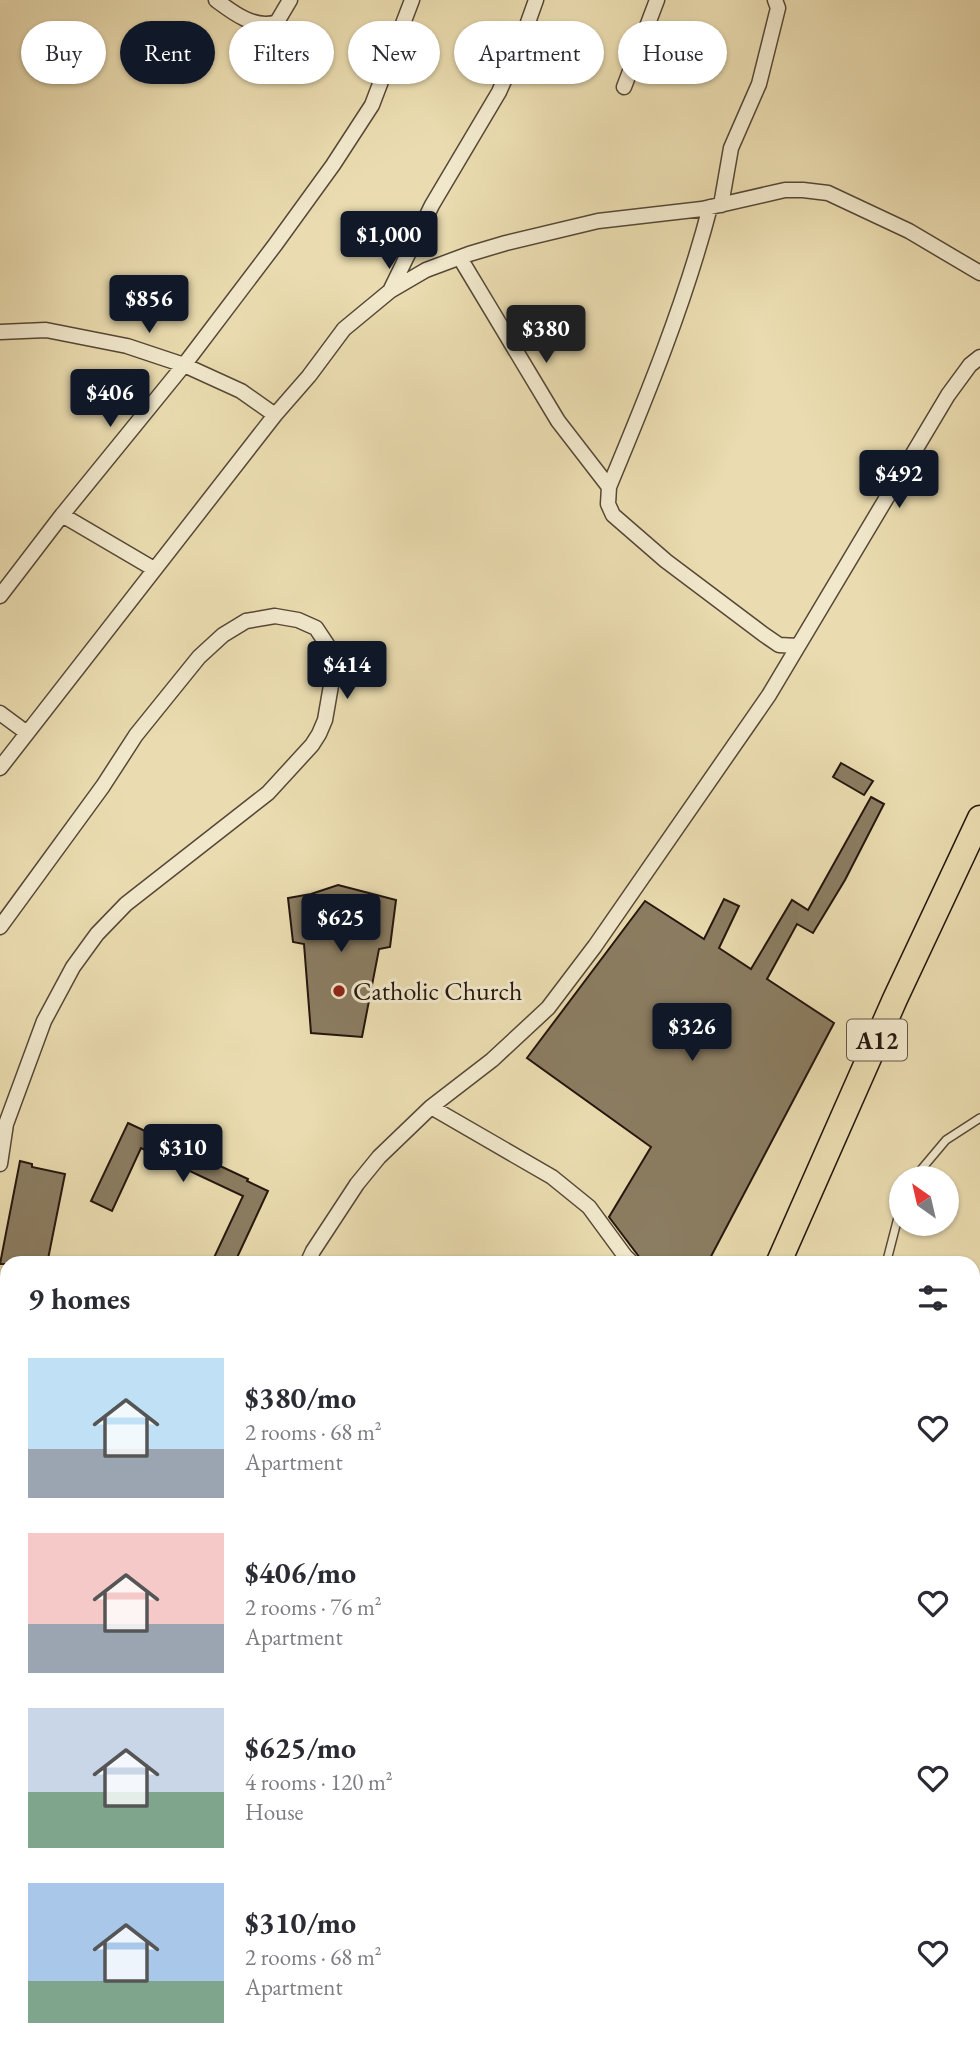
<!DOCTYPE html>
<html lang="en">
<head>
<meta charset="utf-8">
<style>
  :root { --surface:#fff; --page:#f2f2f3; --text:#2b2b33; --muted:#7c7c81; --accent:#111827 }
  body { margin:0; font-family:"EB Garamond",serif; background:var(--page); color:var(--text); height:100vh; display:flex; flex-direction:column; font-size:26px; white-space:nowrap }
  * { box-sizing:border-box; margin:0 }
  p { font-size:23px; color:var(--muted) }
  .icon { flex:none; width:38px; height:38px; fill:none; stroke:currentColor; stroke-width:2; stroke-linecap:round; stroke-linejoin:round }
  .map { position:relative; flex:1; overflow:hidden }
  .drawer { position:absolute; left:0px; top:1256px; width:980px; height:800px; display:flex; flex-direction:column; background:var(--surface); border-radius:21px 21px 0 0; box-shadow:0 2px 5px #0004 }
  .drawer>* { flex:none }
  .top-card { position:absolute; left:21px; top:21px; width:938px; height:63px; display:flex; gap:14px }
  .needle { width:46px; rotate:326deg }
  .tools { position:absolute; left:889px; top:1166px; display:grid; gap:14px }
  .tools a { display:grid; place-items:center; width:70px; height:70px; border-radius:50%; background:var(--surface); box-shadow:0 2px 5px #0004; font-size:35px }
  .price { position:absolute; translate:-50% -60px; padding:0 16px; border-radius:7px; background:var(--accent); color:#fff; font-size:23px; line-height:46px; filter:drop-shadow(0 2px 4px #0008) }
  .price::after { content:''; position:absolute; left:50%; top:42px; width:21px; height:16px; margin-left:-10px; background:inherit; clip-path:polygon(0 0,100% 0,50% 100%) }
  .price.selected { background:#222; color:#fff }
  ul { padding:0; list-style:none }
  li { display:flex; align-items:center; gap:21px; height:175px; padding:0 28px }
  li span { display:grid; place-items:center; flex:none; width:196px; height:140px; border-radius:0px; color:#555 }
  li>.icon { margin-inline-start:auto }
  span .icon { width:84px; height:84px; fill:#fffc; stroke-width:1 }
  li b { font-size:30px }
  h2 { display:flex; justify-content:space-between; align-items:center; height:84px; padding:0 28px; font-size:30px }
  .chip { padding:0 24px; border-radius:32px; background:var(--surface); box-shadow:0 2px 5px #0004; font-size:24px; line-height:63px }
  .chip.selected { background:var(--accent); color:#fff }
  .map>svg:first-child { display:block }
</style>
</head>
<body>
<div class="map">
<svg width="980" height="2055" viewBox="0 0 980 2055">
  <rect width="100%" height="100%" fill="#eadcb0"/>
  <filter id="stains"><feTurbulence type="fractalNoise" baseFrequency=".00286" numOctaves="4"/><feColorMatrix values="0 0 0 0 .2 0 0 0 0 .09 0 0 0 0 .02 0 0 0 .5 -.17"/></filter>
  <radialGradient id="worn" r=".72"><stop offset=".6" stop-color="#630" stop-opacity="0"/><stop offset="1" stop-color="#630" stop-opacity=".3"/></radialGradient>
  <path fill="#8b7d62" stroke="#25160e" stroke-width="2" d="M841,763L873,781L864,795L833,777Z
    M871,797L884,804L845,880L813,933L797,924L767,979L834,1023L707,1264H654L640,1258L609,1217L651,1147L527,1058L645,901L704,939L724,899L739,906L719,948L751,969L792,900L808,910Z
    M338,885L396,900L390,947L379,949L362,1037L311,1033L304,944L293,942L288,898L311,894Z
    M128,1123L248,1179L247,1181L268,1191L234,1264H211L243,1196L141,1148L112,1211L91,1201Z
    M20,1161L32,1164V1167L65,1174L47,1264H0Z"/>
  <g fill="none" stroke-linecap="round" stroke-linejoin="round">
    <defs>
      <path id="service" d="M914,1178L946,1140L980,1118
        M886,1264L901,1206
        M973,1340L980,1321
        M973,1352L980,1355
        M825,2049L842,2055"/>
      <path id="minor" d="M216,0C232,12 255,30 277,22L290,0
        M624,87L657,0
        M721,205L731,148L759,84L778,8L775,0
        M710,207C685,303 647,396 609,487L608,504L613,515L666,561L763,634L779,645L798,646
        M460,258L558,421L609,487
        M390,291L432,205L499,92L521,42L536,0
        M0,332L46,330L127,346L184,365L241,391L275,415
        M62,515L184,365L275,245L333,165L372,105L412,0
        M0,596L62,515L154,569
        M0,713L27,733
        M0,768L275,415L309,376L344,329L390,291L426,270L469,254L506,243L598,221L702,209L785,190H803L828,193L909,231L980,273
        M0,927L103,786L136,735L199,657L223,635L246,621L275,616L298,620L316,628L328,646L333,674L325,720L319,734L312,745L268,793L126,904L97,934L73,967L44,1021L6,1124L0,1164
        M431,1107L552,1177L589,1207L625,1256L633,1264
        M307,1264L313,1251L357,1184L379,1157L431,1107L492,1060L548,1008L595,946L769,695L948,395L970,365L980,357
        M0,1521L7,1522
        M973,1627L980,1631
        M0,1918L7,1912"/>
      <path id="trunk" d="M778,1264L895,999L980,818
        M459,2055L461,2049
        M484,2055L486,2049"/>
    </defs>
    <use href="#service" stroke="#564836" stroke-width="10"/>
    <use href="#minor" stroke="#564836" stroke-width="17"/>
    <use href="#trunk" stroke="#25160e" stroke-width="27"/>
    <use href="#service" stroke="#f1e8cc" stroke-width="7"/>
    <use href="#minor" stroke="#f1e8cc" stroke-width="14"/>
    <use href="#trunk" stroke="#eadcb0" stroke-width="24"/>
  </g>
  <circle fill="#8f2418" stroke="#f1e8cc" stroke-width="2.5" cx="339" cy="991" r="7"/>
  <g text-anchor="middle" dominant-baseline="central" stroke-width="6" stroke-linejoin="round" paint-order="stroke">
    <rect fill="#f1e8cc" stroke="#625547" stroke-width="2" x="847" y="1019.5" width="60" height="41" rx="5"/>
    <g font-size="24" font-weight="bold" fill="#25160e">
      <text x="877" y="1040">A12</text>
    </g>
    <g font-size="26" fill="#25160e" stroke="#f1e8cc" text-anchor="start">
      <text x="353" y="991">Catholic Church</text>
    </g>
  </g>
  <rect width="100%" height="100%" filter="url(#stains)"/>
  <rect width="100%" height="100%" fill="url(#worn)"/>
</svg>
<div class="tools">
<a><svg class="needle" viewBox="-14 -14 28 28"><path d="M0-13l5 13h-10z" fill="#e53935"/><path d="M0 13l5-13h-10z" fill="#7c7c81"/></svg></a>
</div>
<b class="price" style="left:389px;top:271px">$1,000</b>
<b class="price" style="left:149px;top:335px">$856</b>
<b class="price selected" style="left:546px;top:365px">$380</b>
<b class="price" style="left:110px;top:429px">$406</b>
<b class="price" style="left:899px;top:510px">$492</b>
<b class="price" style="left:347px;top:701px">$414</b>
<b class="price" style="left:341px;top:954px">$625</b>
<b class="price" style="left:692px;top:1063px">$326</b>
<b class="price" style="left:183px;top:1184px">$310</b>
<div class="top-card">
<a class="chip">Buy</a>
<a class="chip selected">Rent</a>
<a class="chip">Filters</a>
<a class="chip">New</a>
<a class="chip">Apartment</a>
<a class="chip">House</a>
</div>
<section class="drawer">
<h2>9 homes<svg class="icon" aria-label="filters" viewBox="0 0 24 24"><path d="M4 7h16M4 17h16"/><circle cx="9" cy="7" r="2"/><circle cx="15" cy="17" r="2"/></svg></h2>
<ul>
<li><span style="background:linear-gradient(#bfe0f5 65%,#9aa5b1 0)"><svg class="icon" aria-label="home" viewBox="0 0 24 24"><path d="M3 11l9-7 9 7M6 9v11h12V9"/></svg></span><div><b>$380/mo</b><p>2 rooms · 68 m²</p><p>Apartment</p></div><svg class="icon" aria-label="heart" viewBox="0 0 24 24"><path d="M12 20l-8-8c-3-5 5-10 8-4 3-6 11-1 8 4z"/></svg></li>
<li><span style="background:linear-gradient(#f6c9c9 65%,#9aa5b1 0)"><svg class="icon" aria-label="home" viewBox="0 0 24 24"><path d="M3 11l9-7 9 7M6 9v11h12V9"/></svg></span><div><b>$406/mo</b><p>2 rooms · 76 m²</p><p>Apartment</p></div><svg class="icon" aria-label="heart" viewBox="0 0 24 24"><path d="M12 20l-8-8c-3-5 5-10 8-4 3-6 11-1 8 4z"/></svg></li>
<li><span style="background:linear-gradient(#c9d6e8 60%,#7fa58c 0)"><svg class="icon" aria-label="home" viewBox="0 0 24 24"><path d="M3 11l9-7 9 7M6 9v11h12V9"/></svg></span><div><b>$625/mo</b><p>4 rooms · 120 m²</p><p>House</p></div><svg class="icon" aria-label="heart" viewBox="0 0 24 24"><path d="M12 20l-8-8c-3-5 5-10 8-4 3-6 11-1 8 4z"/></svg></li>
<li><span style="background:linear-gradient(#a9c7e8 70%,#7fa58c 0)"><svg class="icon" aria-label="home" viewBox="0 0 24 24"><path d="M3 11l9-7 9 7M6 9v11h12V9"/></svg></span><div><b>$310/mo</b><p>2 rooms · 68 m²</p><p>Apartment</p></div><svg class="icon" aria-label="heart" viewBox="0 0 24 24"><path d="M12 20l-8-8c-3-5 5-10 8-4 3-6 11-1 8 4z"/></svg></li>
</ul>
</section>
</div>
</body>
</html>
